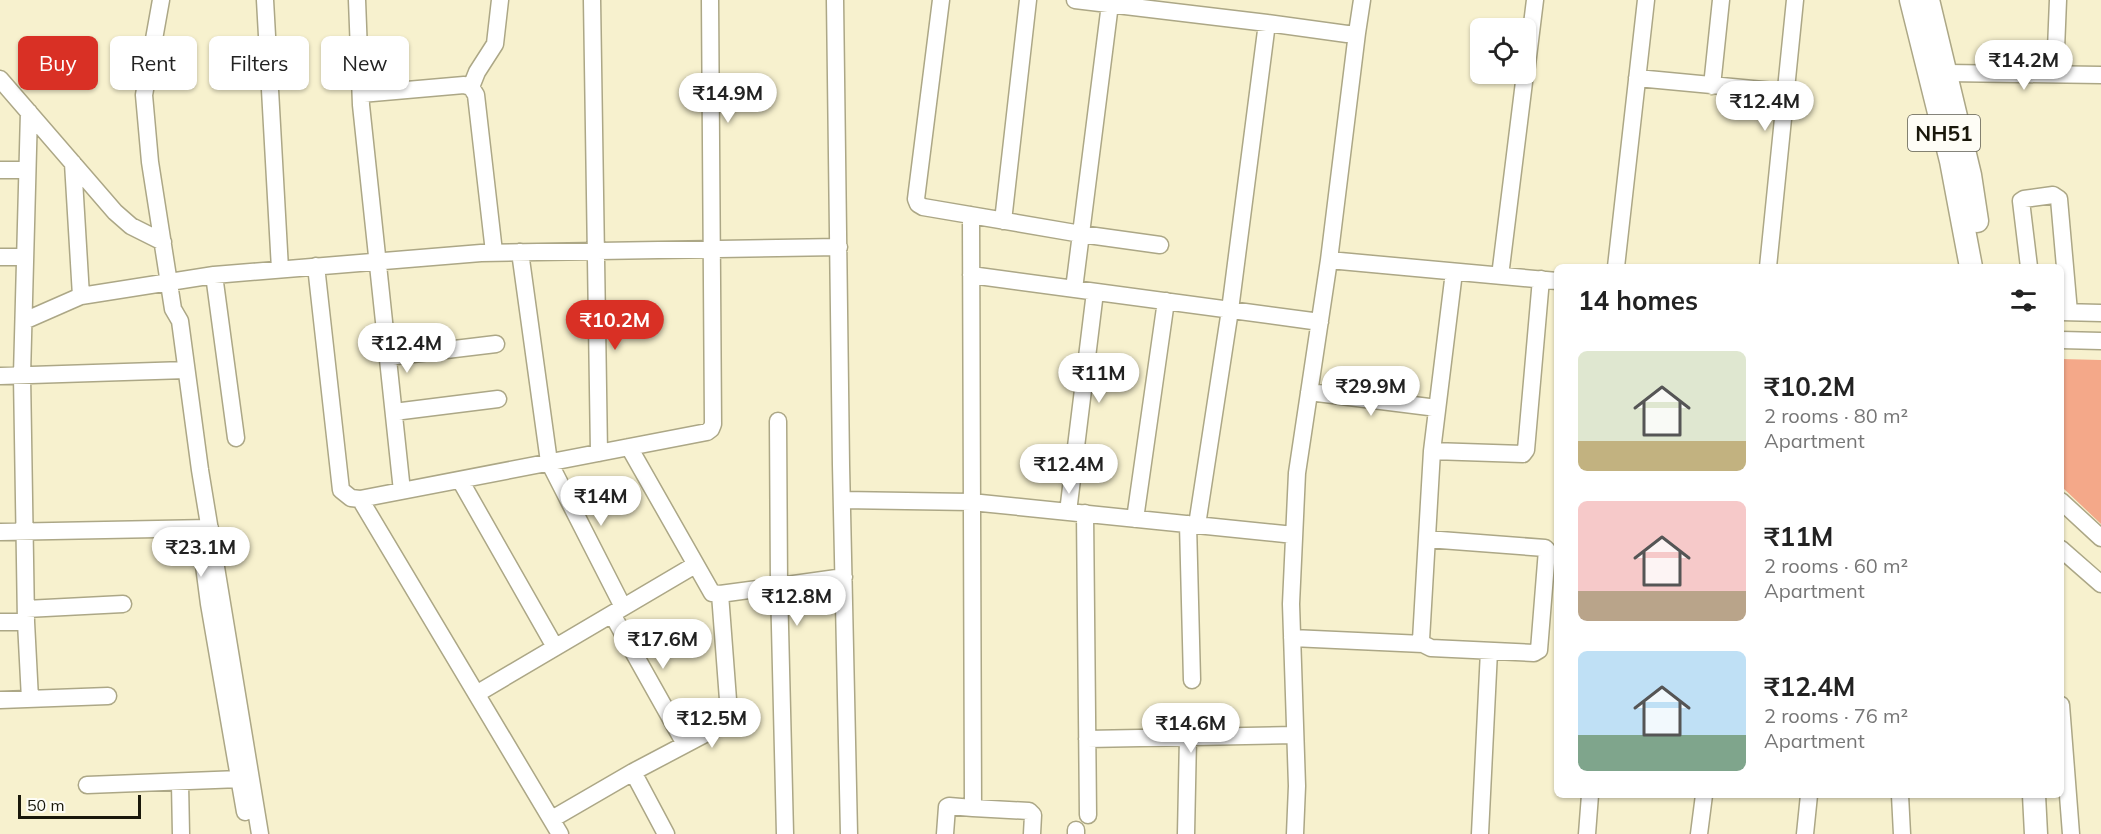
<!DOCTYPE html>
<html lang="en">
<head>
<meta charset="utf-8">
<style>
  :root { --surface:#fff; --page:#f2f2f2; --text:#222; --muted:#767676; --accent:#d93025 }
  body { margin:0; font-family:Mulish,sans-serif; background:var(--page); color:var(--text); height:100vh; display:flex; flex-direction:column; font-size:22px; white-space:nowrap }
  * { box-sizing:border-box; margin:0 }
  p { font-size:20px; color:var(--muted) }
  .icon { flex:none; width:33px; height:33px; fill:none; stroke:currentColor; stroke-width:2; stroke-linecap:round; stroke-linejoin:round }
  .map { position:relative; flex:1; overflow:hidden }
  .panel { position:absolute; left:1554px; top:264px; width:510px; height:534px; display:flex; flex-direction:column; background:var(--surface); border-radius:9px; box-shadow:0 2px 4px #0004 }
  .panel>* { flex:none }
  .guide { position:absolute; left:18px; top:36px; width:570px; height:54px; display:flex; gap:12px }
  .controls { position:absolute; left:1470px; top:18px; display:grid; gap:12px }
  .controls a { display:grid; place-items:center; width:66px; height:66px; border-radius:9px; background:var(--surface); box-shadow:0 2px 4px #0004; font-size:30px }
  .scale { position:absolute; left:18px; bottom:15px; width:123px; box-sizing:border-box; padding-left:6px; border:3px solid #19170a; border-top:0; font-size:16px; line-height:21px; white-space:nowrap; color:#19170a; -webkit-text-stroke:4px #fefdf6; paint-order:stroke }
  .price { position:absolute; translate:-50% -51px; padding:0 14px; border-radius:21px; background:#fff; color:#222; font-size:20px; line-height:39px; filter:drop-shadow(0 2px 3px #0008) }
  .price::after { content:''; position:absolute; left:50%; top:36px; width:18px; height:14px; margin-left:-9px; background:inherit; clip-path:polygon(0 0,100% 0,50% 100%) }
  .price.selected { background:var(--accent); color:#fff }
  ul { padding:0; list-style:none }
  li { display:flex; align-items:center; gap:18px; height:150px; padding:0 24px }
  li span { display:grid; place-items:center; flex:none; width:168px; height:120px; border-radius:9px; color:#555 }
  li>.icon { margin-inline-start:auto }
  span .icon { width:72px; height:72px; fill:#fffc; stroke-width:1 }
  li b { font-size:26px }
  h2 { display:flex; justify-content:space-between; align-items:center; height:72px; padding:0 24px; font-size:26px }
  .pill { padding:0 21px; border-radius:9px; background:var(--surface); box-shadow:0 2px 4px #0004; font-size:21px; line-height:54px }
  .pill.selected { background:var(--accent); color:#fff }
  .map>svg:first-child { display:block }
</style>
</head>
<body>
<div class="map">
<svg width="2101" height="834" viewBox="0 0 2101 834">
  <rect width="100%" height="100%" fill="#f7f1ce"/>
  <path fill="#f4a889" d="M2061,359L2101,360V524L2061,486Z"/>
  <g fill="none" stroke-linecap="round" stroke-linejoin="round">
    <defs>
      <path id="minor" d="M161,0L144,95L150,162L173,309L180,321L200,470L260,834
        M265,0L280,269
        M357,0L361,105L402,491
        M592,0L599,453
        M835,0L841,465L849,834
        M941,0L916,199L918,204L923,207L1081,234L1160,245
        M1075,0L1267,23L1347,34L1357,33L1362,0
        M1357,33L1329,260L1557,281
        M1526,73L1535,0
        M1947,73L2101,75
        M2055,74L2058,0
        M1637,78L1786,92
        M0,79L115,212L131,226L163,242
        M1712,86L1721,0
        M471,87L477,72L495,44L500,0
        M361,94L464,85L471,87L476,95L494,252
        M29,112L22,375L26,622L30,699
        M73,163L81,296
        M0,170H27
        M1003,221L1028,0
        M520,252L549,462L623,607
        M0,257H25
        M316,266L341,490L351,498L360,499L707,432L711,429L713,424L710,0
        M1616,267L1646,0
        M1768,267L1795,0
        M2029,267L2021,201L2024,199L2053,195L2059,199L2069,312
        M214,275L236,438
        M971,275L1320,322
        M1500,276L1525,74
        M1074,289L1110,4
        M2061,312L2101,313
        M24,321L81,296L214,275L481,253L839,247
        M2061,340L2101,341
        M388,357L496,344
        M0,376L186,370
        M1309,392L1437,408
        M394,412L498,399
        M778,421L779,586L785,834
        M629,447L712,593L720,594L844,577
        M1432,451L1523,454L1526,450L1541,279
        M460,480L555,647
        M360,499L560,834
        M842,500L971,502L1294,535
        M2061,501L2101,538
        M1068,512L1095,292
        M1085,513L1088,815
        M1135,519L1166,301
        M1188,524L1192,680
        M1197,525L1230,310L1267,23
        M0,532L210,528
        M200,535L209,604L245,812
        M1427,539L1545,548L1547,550L1539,650L1534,653L1431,648L1423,644L1421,640L1432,451L1454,272
        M2061,549L2101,584
        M26,609L123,604
        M612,614L685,744
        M0,622H26
        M1292,638L1423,644
        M478,693L695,565
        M0,700L108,696
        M2061,705L2071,834
        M1087,739L1295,735
        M633,772L666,834
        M180,783L181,834
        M87,785L240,779
        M1900,795L1902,834
        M973,808L1029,811L1033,815L1032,834
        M552,819L633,772L724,724L729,713L720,594
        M945,834L947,807L949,806L973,808L971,215
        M1076,834V830
        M1186,834L1188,737
        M1295,834L1297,786L1291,604L1297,473L1329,260
        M1480,834L1489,651
        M1587,834L1590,795
        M1699,834L1704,795
        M1805,834L1809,795"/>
      <path id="highway" d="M1911,0L1951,161L1971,267
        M1928,0L1970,175L1977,221
        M2034,795L2036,834"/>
    </defs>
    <use href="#minor" stroke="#aca786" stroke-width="19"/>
    <use href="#highway" stroke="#aca786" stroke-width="25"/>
    <use href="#minor" stroke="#fff" stroke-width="16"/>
    <use href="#highway" stroke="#fff" stroke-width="22"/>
  </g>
  <g text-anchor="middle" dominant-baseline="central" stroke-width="6" stroke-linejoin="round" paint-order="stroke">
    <rect fill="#fefdf6" stroke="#5e5c51" stroke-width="1.5" x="1908" y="115" width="72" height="36" rx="4.5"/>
    <g font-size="21" font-weight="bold" fill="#19170a">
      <text x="1944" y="133">NH51</text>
    </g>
  </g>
</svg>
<div class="controls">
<a><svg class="icon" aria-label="locate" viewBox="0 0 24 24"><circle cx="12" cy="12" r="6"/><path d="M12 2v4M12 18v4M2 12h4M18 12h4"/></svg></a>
</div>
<div class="scale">50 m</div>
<b class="price" style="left:2024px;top:91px">₹14.2M</b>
<b class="price" style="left:728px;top:124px">₹14.9M</b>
<b class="price" style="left:1765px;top:132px">₹12.4M</b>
<b class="price selected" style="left:615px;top:351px">₹10.2M</b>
<b class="price" style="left:407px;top:374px">₹12.4M</b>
<b class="price" style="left:1099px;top:404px">₹11M</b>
<b class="price" style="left:1371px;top:417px">₹29.9M</b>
<b class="price" style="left:1069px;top:495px">₹12.4M</b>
<b class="price" style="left:601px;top:527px">₹14M</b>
<b class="price" style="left:201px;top:578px">₹23.1M</b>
<b class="price" style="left:797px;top:627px">₹12.8M</b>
<b class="price" style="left:663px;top:670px">₹17.6M</b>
<b class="price" style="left:712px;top:749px">₹12.5M</b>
<b class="price" style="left:1191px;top:754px">₹14.6M</b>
<div class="guide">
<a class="pill selected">Buy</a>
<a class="pill">Rent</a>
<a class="pill">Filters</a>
<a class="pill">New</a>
</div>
<section class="panel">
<h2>14 homes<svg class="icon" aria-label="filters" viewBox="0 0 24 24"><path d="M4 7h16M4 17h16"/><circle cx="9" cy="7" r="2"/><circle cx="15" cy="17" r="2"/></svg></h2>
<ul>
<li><span style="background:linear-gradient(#dfe7d0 75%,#c2b280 0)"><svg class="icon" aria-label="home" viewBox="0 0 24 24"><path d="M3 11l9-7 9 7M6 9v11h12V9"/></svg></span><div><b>₹10.2M</b><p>2 rooms · 80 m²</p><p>Apartment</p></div></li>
<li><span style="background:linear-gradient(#f6c9c9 75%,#b9a48a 0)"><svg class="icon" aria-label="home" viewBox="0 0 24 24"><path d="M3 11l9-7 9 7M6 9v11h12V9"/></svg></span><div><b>₹11M</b><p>2 rooms · 60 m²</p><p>Apartment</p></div></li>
<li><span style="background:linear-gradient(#bfe0f5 70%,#7fa58c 0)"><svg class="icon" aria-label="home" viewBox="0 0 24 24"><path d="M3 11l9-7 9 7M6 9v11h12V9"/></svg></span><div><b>₹12.4M</b><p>2 rooms · 76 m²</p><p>Apartment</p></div></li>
</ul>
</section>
</div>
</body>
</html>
